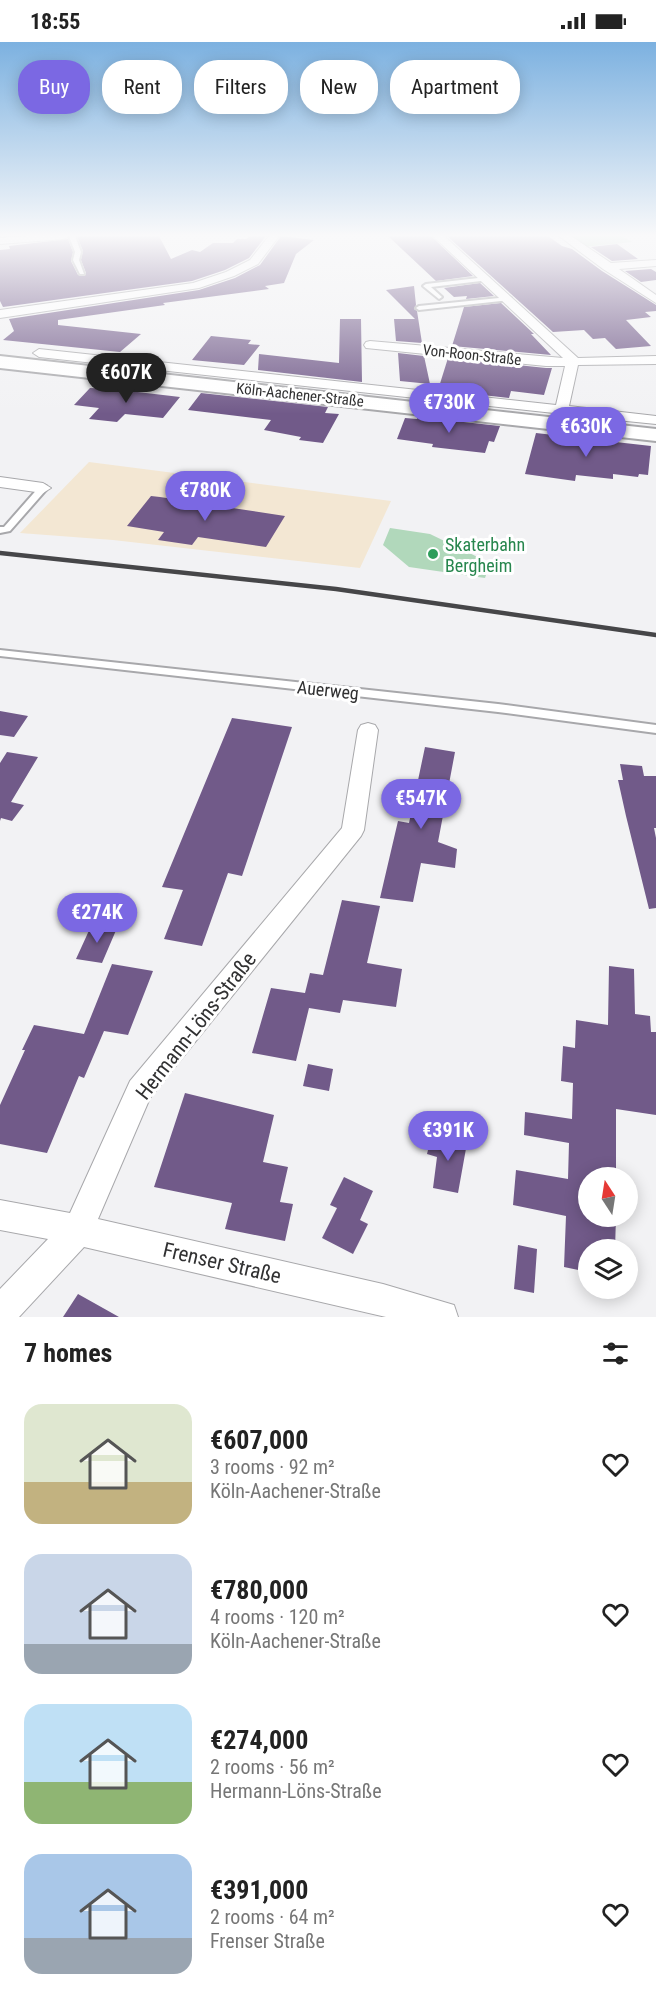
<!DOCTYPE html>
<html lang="en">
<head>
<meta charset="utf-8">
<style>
  :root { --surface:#fff; --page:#f6f6f6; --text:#222; --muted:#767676; --accent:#7b68e3 }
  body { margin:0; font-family:"Roboto Condensed",sans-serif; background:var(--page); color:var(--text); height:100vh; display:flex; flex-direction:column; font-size:22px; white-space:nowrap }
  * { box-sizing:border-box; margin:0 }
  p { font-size:20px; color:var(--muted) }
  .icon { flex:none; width:33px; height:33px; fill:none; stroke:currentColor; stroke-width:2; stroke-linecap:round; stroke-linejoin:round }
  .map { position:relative; height:1275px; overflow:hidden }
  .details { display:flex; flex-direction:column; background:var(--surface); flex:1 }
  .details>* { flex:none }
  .top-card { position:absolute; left:18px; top:18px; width:621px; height:54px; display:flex; gap:12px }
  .needle { width:39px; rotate:348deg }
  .tools { position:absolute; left:578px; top:1125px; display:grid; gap:12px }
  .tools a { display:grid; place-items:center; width:60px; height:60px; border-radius:50%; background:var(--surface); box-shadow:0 3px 15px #0003; font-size:30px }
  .price { position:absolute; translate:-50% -51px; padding:0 14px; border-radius:21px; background:var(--accent); color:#fff; font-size:20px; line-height:39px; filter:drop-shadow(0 2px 3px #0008) }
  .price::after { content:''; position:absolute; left:50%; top:36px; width:18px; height:14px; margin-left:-9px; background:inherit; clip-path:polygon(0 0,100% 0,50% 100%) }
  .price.on { background:#222; color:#fff }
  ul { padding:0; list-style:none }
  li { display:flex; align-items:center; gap:18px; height:150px; padding:0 24px }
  li span { display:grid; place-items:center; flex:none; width:168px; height:120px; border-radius:18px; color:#555 }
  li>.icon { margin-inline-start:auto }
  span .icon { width:72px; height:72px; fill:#fffc; stroke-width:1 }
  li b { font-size:26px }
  h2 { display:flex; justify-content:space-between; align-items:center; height:72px; padding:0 24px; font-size:26px }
  .tag { padding:0 21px; border-radius:24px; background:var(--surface); box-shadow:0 3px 15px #0003; font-size:21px; line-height:54px }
  .tag.on { background:var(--accent); color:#fff }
  .status { display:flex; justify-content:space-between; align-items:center; height:42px; padding:0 30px; background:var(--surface); direction:ltr }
  .status svg { height:16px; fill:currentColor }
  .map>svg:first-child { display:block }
</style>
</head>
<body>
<div class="status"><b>18:55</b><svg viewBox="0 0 49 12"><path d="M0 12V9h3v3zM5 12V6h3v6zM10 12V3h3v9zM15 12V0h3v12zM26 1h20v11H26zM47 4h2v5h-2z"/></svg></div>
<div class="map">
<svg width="656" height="1275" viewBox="0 0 656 1275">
  <rect width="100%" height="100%" fill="#f2f2f4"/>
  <path fill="#f3e7d3" d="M89,420L391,459L360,526L113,498L20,491Z"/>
  <path fill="#b1d8bb" d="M568,194H622L632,200L583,205Z
    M390,486L430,492L490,521L485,536L409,525L383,503Z"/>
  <path fill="#715a89" d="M77,194H159L171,217L192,208L200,210L213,201H233L237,197H246L250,194H266L249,216L225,228L192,239L3,265L0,259V208L10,207L9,204L68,197L73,210L71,219L78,233L84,234L86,231L81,218L83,209Z
    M281,194L314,198L296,212L284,241L265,244L269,247L163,261L165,263L58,278V283L141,292L120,310L3,298L14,289L9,277L199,248L235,236L260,223Z
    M388,194H431L473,234L436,239Z
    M447,194H548L562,204L572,207L602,229L656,263V269L645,270L651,275L626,278L651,304L616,307L605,296L593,297L584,288L553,290Z
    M617,202L638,217L612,219L591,205Z
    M651,227L656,230V238L641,240L625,229Z
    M480,241L494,254L466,257L467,254L454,255L444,246Z
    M414,244L416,263L414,267L417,269L422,301L396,299L394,277H415L386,248Z
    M501,261L534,292H531L551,313L452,304L464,265Z
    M340,277H361L362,340L258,328L259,312L339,321Z
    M211,294L251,298L248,302L260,303L244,323L192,318Z
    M398,311L424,314L430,342L400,339Z
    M448,316L546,326H552L544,353L511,349L509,356L438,348Z
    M90,346L112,347L180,355L163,376L125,372L117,380L89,377L99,366L74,363Z
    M201,351L328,365L325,371L339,372L323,401L299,398L301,395L264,388L271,378L188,368Z
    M418,375L500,384L494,400L489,399L485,411L432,405L433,402L397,397L405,376L417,377Z
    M536,391L651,404L648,433L639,432L638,435L613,432V437L576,433L575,439L525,432Z
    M151,454L160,455L285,474L266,505L198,495L192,503L158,498L164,490L127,484Z
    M0,669L28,674L14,695L0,693Z
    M232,676L292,685L242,834L228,831L202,904L164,897L183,848L162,845Z
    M425,705L455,710L438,800L457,807L455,826L421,821L413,860L380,856L398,779L409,781Z
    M7,710L38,715L11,760L24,763L12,779L1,776L0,779V721Z
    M620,722L642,724L644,734H656V786H654L656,796V866L649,867L626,774L618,738H623Z
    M342,858L380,864L367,921L402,927L396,965L343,958L340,971L309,966L296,1019L252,1011L271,946L305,951L310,931L323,933Z
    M92,882L117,886L102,921L76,917Z
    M112,922L153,929L128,993L104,989L84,1036L79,1034L47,1111L0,1102V1063L25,1008H22L34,983L84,992Z
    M609,924L634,927L635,972L650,974L651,990H656V1073L616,1067V1136H588V1174H616L615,1208H588V1230L564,1225L566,1174L513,1163L516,1128L568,1137L569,1101L524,1093L525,1070L572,1077L573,1041L561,1039L563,1004L575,1006L576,978L608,983Z
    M308,1022L333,1027L329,1049L303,1044Z
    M185,1051L274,1073L263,1120L288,1125L280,1160L293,1162L285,1199L225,1187L232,1161L154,1145Z
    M432,1092L467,1101L458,1151L433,1146L437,1115L427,1112Z
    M344,1135L373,1149L360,1178L368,1182L353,1212L322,1196L337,1166L330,1163Z
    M518,1203L537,1207L534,1251L514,1247Z
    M78,1252L119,1275H63Z"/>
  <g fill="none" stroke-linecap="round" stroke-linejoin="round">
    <defs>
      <path id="lane" d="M69,194H75L81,210L79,218L84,232H80L73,218L75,210Z
        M487,235L489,236V238L431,245L442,255L439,257L423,244L426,242Z
        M509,255L511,256V258L419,268L416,266L419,264Z
        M43,443L46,444V448L10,489L0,491V485H4L40,444Z
        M0,608L498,662L656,683V691L498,670L0,614Z"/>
      <path id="street" d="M27,194H69L64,197L0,202V196Z
        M269,194H279L258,222L234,234L199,246L0,276V268L193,241L226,230L250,218Z
        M433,194H444L578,316L656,314V322L578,323L569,364L656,374V382L567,373L564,382L559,383L552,379L554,371L39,315L33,311L39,307L556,363L565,324H546L366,306L364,303L366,300L370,299L563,316Z
        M559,194H571L611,221L656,218V224L619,227L656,253V261L603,227Z
        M0,435L43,441L51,446L43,451L0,445Z
        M368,681L375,683L378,688L364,788L361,794L150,1056L98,1177L383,1242L454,1263L458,1275H386L84,1205L19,1275H0V1247L48,1197L0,1188V1158L70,1171L130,1039L342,786L358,688L361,683Z"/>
      <path id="secondary" d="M0,314L656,387V399L0,326Z"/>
    </defs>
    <use href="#lane" stroke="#a8a8ab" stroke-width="4"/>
    <use href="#street" stroke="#a8a8ab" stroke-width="2"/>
    <use href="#secondary" stroke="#a8a8ab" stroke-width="4"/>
    <use href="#lane" fill="#fff" fill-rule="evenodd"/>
    <use href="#street" fill="#fff" fill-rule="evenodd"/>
    <use href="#secondary" fill="#fff" fill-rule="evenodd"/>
    <path stroke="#464648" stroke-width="4.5" d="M0,511L336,547L656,593"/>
  </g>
  <linearGradient id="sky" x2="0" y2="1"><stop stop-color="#7cb1e0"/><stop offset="0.52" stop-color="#f9f9fa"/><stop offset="1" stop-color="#f9f9fa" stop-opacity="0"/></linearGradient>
  <rect width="656" height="372" fill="url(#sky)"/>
  <circle fill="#2e9e5b" stroke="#fff" stroke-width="2" cx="433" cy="512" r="6"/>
  <g text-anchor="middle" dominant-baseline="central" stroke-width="6" stroke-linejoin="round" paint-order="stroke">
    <g font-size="15" fill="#313132" stroke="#fff">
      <text transform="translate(472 313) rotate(6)">Von-Roon-Straße</text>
      <text transform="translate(300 353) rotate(6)">Köln-Aachener-Straße</text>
    </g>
    <g font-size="18" fill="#27864d" stroke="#fff" text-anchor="start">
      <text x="445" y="502">Skaterbahn<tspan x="445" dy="21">Bergheim</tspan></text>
    </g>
    <g font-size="18" fill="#313132" stroke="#fff">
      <text transform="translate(328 648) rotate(6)">Auerweg</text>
    </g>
    <g font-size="21" fill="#313132" stroke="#fff">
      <text transform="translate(196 984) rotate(-52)">Hermann-Löns-Straße</text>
      <text transform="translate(222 1221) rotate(13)">Frenser Straße</text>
    </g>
  </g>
</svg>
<div class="tools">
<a><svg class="needle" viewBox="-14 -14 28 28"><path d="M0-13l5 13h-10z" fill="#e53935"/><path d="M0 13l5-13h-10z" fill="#767676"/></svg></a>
<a><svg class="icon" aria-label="layers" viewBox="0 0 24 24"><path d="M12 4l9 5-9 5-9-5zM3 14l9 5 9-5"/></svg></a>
</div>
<b class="price on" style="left:126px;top:362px">€607K</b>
<b class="price" style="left:449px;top:392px">€730K</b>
<b class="price" style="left:586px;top:416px">€630K</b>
<b class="price" style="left:205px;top:480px">€780K</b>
<b class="price" style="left:421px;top:788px">€547K</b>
<b class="price" style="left:97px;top:902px">€274K</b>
<b class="price" style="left:448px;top:1120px">€391K</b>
<div class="top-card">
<a class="tag on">Buy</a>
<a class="tag">Rent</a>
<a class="tag">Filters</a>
<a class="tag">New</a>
<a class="tag">Apartment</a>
</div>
</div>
<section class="details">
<h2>7 homes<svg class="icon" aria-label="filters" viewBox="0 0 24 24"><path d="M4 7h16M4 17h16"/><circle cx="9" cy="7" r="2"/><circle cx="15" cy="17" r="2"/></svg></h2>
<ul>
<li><span style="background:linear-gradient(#dfe7d0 65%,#c2b280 0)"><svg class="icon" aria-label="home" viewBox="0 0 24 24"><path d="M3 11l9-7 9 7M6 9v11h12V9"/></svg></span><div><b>€607,000</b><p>3 rooms · 92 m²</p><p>Köln-Aachener-Straße</p></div><svg class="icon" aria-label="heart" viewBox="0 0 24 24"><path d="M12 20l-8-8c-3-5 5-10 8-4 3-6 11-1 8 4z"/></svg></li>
<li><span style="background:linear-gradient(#c9d6e8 75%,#9aa5b1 0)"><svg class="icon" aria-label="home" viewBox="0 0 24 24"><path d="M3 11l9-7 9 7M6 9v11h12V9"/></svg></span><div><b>€780,000</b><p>4 rooms · 120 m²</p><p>Köln-Aachener-Straße</p></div><svg class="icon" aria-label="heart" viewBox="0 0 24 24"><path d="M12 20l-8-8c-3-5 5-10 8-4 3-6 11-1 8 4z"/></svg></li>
<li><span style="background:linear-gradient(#bfe0f5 65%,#8fb573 0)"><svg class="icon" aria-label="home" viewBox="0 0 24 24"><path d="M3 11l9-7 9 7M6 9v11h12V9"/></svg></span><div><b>€274,000</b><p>2 rooms · 56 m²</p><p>Hermann-Löns-Straße</p></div><svg class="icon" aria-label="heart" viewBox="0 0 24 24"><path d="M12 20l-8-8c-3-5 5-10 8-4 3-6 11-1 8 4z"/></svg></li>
<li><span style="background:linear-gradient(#a9c7e8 70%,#9aa5b1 0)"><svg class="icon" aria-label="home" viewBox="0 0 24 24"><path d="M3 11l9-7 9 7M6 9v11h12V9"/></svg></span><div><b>€391,000</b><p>2 rooms · 64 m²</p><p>Frenser Straße</p></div><svg class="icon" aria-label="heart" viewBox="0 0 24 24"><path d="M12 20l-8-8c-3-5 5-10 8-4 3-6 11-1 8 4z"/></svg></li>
</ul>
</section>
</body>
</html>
